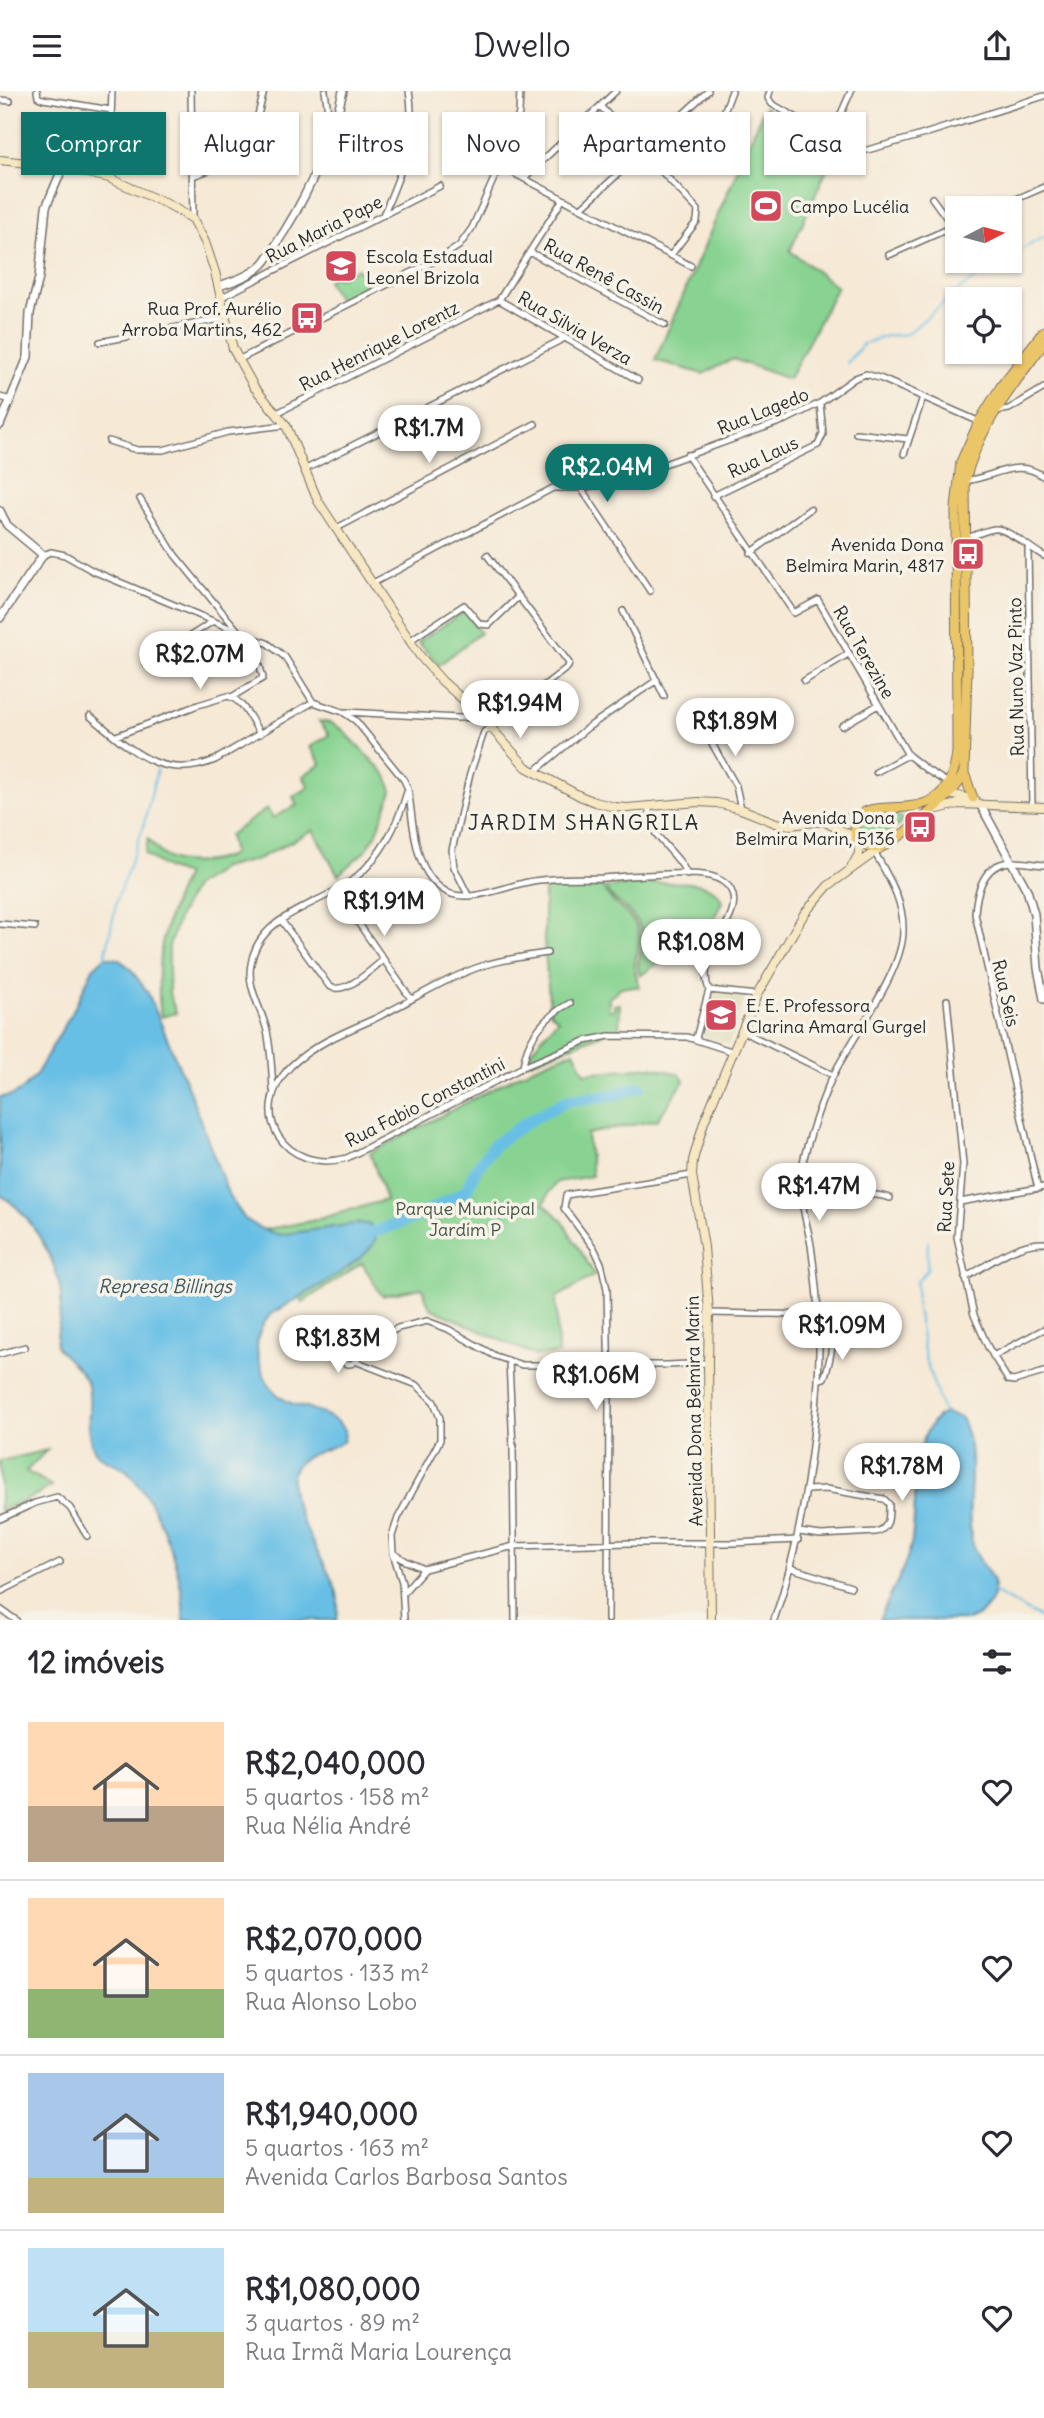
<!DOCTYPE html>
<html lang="pt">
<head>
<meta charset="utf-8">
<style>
  :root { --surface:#fff; --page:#f2f2f3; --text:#2b2b33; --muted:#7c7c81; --line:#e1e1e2; --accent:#0f766e }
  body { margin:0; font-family:Delius,sans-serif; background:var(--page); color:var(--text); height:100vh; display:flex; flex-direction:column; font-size:26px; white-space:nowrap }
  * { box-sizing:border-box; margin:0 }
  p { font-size:23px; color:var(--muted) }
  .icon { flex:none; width:38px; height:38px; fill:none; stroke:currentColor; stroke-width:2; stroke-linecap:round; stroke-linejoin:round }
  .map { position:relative; height:1529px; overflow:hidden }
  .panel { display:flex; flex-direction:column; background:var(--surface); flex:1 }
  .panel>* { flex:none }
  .hud { position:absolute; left:21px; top:21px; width:1003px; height:63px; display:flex; gap:14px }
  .needle { width:46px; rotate:84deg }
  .tools { position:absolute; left:945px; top:105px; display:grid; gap:14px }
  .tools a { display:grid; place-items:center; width:77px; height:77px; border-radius:0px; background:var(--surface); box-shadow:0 2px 5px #0004; font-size:35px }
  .price { position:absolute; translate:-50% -60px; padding:0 16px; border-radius:24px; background:#fff; color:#222; font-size:23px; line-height:46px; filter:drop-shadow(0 2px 4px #0008) }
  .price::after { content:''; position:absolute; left:50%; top:42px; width:21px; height:16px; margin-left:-10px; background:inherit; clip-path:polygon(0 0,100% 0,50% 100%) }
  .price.on { background:var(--accent); color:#fff }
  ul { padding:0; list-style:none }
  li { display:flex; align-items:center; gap:21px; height:175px; padding:0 28px }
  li+li { border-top:2px solid var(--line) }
  li span { display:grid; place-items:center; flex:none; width:196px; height:140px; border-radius:0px; color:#555 }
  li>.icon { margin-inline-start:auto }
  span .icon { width:84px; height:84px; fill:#fffc; stroke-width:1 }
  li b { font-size:30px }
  h2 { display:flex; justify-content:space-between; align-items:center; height:84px; padding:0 28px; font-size:30px }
  .chip { padding:0 24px; border-radius:0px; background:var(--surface); box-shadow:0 2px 5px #0004; font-size:24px; line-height:63px }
  .chip.on { background:var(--accent); color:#fff }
  header { display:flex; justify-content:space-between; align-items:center; height:91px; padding:0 28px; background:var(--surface); font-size:32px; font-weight:600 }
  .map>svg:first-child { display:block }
</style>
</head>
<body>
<header><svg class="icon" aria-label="menu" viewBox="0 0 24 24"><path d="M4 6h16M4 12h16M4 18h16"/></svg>Dwello<svg class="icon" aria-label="share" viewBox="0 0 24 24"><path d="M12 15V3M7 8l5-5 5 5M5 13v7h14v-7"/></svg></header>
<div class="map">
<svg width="1044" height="1529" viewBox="0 0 1044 1529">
  <rect width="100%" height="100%" fill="#f7f3e8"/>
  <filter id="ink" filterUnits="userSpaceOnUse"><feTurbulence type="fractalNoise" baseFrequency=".0143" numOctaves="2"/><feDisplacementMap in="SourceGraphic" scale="14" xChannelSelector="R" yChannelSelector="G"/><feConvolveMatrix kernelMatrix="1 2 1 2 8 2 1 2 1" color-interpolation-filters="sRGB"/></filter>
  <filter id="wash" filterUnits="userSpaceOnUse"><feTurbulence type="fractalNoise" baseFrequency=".00686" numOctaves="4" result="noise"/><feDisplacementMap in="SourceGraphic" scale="28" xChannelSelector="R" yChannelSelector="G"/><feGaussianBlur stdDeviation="1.57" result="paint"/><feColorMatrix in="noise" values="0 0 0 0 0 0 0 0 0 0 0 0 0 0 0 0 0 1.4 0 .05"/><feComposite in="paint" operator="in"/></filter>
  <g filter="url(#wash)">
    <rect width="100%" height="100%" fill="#f6e9d6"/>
    <path fill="#e0ddbb" d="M710,899L745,905L729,953L699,944Z"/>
    <path fill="#88d391" stroke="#5a7f5e" stroke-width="2" d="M765,15L830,71L790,160L837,196L789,288L733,268L703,283L655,269Z
      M357,177L367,196L339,209L327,190L335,185L339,187Z
      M465,520L480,542L439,574L418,551Z
      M319,630L331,632L343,639L387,685L392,700L376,744L365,760L338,784L313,739L258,768L223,777L194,796L179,825L169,855V902L176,922L161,926C154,872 162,833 186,784L168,778L145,763L148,748C153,753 158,760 163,764C179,777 216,771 233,763L229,744L267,718L273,727L297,714L293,706L309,696L303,685L321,673L310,656L329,644Z
      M893,721L902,727L899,734L872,751L861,748L856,733L863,723Z
      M643,793C665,792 716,785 722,811L700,856L664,868L640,885C636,873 639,870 642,858C648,832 626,818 609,804L607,799L608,796Z
      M544,796H605L604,799C612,814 631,822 637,836C645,856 635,858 635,874C634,881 638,889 639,896H621L609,907V919H614V914L620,913L619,940L604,942L531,971L527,968L533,957L558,928L550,921L544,848Z
      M574,960L585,982L651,976L679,983L684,990L657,1029L587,1043L592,1085L557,1091L549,1101L544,1113L561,1128L595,1184L556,1207L558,1263L536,1265L430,1217L422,1197L382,1205L362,1172L303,1211L300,1207L368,1160L361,1132L279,1144L262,1139L311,1130L386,1109L370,1062L534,976Z
      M47,1359L26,1380L52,1395L23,1411L0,1419V1370Z"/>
    <path fill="#68bfe5" stroke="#4a7588" stroke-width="2" d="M105,866L118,868L130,877L148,902L189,999L229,1105L245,1128L262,1138L279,1144L361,1132L370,1134C373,1139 376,1143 375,1149C371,1169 290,1211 270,1224C259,1236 255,1249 258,1265C273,1333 316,1303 345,1339L344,1350C329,1360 307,1361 296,1375C276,1403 329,1473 337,1502C339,1511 338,1520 337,1529H183C186,1486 157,1410 127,1380C116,1370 99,1371 93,1356C83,1335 94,1313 87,1292C81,1277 65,1268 56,1255C57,1240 61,1225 61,1211C62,1176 30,1120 0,1104V1006L13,1004L24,997L36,984L75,916L93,877Z
      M944,1322L961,1327C979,1361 967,1401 970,1438C971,1452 975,1462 982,1473C986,1479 992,1485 993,1491C998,1509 981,1527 965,1529C938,1529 905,1529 879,1529C889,1505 905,1480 911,1454C919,1418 907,1342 944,1322Z"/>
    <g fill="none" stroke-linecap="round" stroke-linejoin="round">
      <path stroke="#68bfe5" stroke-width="2" d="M1010,165L1044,146
        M847,272L863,253L886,245L907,243L960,198L1002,170
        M105,867L117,808L143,737L157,679
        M928,1151L927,1179L917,1190L916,1211L925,1267L944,1324
        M995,1502L1044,1529"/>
      <path stroke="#68bfe5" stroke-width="12" d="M570,1009L613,1004L640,996
        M374,1141L419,1125L466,1100L476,1078L495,1053L530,1029L566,1010"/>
    </g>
  </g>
  <g filter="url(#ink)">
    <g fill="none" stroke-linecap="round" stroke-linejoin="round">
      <defs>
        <path id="minor" d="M37,0L38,6L43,8L111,19
          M191,0L193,128
          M325,0L331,41
          M770,0L768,7L772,13L833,47
          M851,0C844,17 825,54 827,70L915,46L1044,5
          M0,9L10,10
          M600,15L698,119L697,130L671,164
          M668,37L708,0
          M704,74L732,0
          M500,75L691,175
          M193,85L236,69L249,60L264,0
          M109,87L112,0
          M524,87L616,0
          M932,107L953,136
          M581,117L642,61
          M996,117L1044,96
          M383,124C400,86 417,43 409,0
          M530,161L665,234
          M889,164L957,134
          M222,206L440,95
          M499,209L638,289
          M100,251L226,227
          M238,269L442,166L459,155L472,137L512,47L519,22L520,0
          M0,306L11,309
          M997,320L1009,318L1044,297
          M277,322L499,209L563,108
          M856,342L908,348
          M109,350L137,359H163L228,341L286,334
          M904,363L923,306
          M687,364L794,522L818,509L908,664L927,679L948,692
          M304,379L565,247
          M964,390C991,388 1018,365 1044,386
          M581,397L650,500
          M713,405L818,354L823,343L820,312
          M140,408L175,464L212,509L240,542L267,552L285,566L313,611
          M335,438L535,333
          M966,448C975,444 985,439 994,438C1006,436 1031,458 1044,465
          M1028,457L1032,715
          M751,462L810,418
          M43,464L51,461L65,464L93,480L239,541
          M373,492L553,397H581L615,391L788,328L820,312L855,287L866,283L882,288L980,331
          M623,520L664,605
          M409,550L464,514L480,533L489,534L519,505
          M146,573L212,531
          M804,590L848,563
          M232,606L263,587L260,575
          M346,621L458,627L472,626L478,622
          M90,625C129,656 160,692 215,669L313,611L343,621L356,630L404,689L408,698C414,731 412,780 445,800C466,814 506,795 528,791C552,786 578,788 603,787C632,785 682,780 710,785C718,787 727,792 731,799C746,828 693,861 709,899
          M697,626L736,695L741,718
          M842,635L878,614
          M116,645L198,614L228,605C243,609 252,630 260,643
          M534,681L587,637L657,589
          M876,681L908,664
          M650,715C642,743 679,760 687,784
          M337,801L411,908
          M468,804L454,776L452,759L470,683L484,641L568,576L569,572L487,464
          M281,829L329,895C344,905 371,879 383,869
          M0,833L35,836
          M547,862C527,865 505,868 485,874C445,887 411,910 374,928C345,941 314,953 291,975C245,1021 284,1084 347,1067L523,976L585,950L609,945L687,946L734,961
          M947,909L963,1073L957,1146L974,1224L988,1256L1008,1289L1014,1290L1044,1281
          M742,940L833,984
          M696,947L709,899L757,904
          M523,976C526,948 545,925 570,912
          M273,999C272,979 271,959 267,940C262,918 246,896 251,873C259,822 321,815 355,787C381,766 398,733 407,701
          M1038,1098L975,823C976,804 982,777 1004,772C1016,769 1032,773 1044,774
          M800,1108C831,1104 859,1098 890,1107
          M960,1111L1044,1096
          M965,1187C989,1173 1016,1151 1044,1152
          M709,1222L818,1224
          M341 1265a8 8 0 1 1 16 0a8 8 0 1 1-16 0Z
          M356,1261L398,1237L427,1230L448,1238L495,1265L522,1274H668L708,1272
          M0,1263L25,1256
          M993,1265L1044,1238
          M355,1270L417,1294L434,1311L440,1327V1349L398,1427L392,1445L393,1462L402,1491L404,1529
          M509,1271L513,1357L515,1529
          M818,1289L824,1287C832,1267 834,1246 834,1224L838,1220
          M0,1428L35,1412L57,1406L70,1417L87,1445
          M799,1441L821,1444L876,1441C890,1437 889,1426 889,1413L884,1408L826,1398L807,1399
          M393,1462L406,1470L424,1478
          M791,1477L851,1496
          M0,1501L60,1471
          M403,1502L424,1478L514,1455L631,1452H733L798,1449
          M0,1518L16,1529
          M608,1529L609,1301L607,1198L601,1172L594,1157L564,1117L566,1104L692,1084
          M774,1529C796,1466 807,1404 814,1338C818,1300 821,1261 818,1222C817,1199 814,1177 811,1154C806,1127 797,1104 802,1076C807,1051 823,1003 835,981C854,944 903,880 903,840C904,810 889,787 875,762"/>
        <path id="tertiary" d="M219,195C234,190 252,184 263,173C271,164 277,151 284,141C311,97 332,50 343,0
          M0,334L28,266L30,222L39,187L46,116L63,76
          M0,420L7,434L43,464L0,527
          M980,713L1027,799L1034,823L1038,877L1044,908"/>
        <path id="secondary" d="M0,69L63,76L109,87L169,114L193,128L205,151L215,181L233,258L254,296L286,334L318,410L420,565L442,590L478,622L526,676L580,705L595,711L615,716L627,717L698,711L717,712L741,718L776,732L790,734L858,726
          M945,699L950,703L975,709
          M934,719L958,713L1044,716
          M827,732L858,748L859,763L852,775
          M711,1529L708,1272L709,1222L704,1156L692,1084L693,1069L704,1031L757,904L804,823L828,795L882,756"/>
        <path id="primary" d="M1044,240L1002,294L979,331L961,371L956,417L957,661C949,748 867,697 856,731C854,738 855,746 860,751C865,756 874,758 881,756C892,754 941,713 949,703C956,696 961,690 964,681L967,578L965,390C978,336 1012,296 1044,252
          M964,682L973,707"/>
      </defs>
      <use href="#minor" stroke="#726e67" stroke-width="8"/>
      <use href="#tertiary" stroke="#726e67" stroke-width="10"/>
      <use href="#secondary" stroke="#726e67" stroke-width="10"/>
      <use href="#primary" stroke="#726e67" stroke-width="11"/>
      <use href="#minor" stroke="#fff" stroke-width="5"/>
      <use href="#tertiary" stroke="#fff" stroke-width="7"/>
      <use href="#secondary" stroke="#f7e8c3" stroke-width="8"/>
      <use href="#primary" stroke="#ebc669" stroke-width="9"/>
    </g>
  </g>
  <defs>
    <symbol id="stadium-square" viewBox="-11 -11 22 22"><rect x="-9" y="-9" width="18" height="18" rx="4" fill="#d1495b" stroke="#f7f3e8"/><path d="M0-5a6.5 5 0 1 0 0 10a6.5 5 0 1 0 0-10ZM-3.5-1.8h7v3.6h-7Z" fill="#fff"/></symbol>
    <symbol id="school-square" viewBox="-11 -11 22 22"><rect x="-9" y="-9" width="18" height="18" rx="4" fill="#d1495b" stroke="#f7f3e8"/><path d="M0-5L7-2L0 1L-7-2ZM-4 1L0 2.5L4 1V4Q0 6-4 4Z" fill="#fff"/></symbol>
    <symbol id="bus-square" viewBox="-11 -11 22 22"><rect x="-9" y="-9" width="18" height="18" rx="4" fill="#d1495b" stroke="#f7f3e8"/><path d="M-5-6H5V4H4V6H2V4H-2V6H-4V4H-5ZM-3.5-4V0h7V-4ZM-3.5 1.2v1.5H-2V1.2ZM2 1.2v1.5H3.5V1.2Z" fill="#fff"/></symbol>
  </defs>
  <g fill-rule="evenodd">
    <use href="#stadium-square" x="747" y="96" width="38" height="38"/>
    <use href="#school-square" x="322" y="156" width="38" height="38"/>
    <use href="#bus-square" x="288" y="208" width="38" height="38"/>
    <use href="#bus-square" x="949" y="444" width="38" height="38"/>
    <use href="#bus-square" x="901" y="717" width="38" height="38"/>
    <use href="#school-square" x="702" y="905" width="38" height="38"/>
  </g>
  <g text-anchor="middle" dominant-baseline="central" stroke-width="7" stroke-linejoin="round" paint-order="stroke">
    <g font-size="18" fill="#2b2b2b" stroke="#f7f3e8" text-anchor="start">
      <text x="790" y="115">Campo Lucélia</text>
      <text x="366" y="165">Escola Estadual<tspan x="366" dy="21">Leonel Brizola</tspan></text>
      <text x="282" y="217" text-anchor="end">Rua Prof. Aurélio<tspan x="282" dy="21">Arroba Martins, 462</tspan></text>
      <text x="944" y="453" text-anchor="end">Avenida Dona<tspan x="944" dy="21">Belmira Marin, 4817</tspan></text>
      <text x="895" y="726" text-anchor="end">Avenida Dona<tspan x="895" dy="21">Belmira Marin, 5136</tspan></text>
      <text x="746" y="914">E. E. Professora<tspan x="746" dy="21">Clarina Amaral Gurgel</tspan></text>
    </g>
    <g font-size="18" fill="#2b2b2b" stroke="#f7f3e8">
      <text transform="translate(324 138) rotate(-27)">Rua Maria Pape</text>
      <text transform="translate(604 185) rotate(29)">Rua Renê Cassin</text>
      <text transform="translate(575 237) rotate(30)">Rua Silvia Verza</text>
      <text transform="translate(379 255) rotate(-27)">Rua Henrique Lorentz</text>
      <text transform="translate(763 320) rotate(-22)">Rua Lagedo</text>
      <text transform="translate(763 366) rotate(-25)">Rua Laus</text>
      <text transform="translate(864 561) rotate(60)">Rua Terezine</text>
      <text transform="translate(1016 586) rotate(-91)">Rua Nuno Vaz Pinto</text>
      <text transform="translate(1006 902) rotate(77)">Rua Seis</text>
      <text transform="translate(425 1011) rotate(-27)">Rua Fabio Constantini</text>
      <text transform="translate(946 1106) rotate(-87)">Rua Sete</text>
      <text transform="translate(694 1320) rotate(-91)">Avenida Dona Belmira Marin</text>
    </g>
    <g font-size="18" fill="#425544" stroke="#f7f3e8">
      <text x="465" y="1117">Parque Municipal<tspan x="465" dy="21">Jardim P</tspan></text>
    </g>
    <g font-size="19" font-style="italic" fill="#3d5763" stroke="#f7f3e8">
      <text x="165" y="1195">Represa Billings</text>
    </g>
    <g font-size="21" letter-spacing="2" fill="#2b2b2b" stroke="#f7f3e8">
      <text x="584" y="731">JARDIM SHANGRILA</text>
    </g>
  </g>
</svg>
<div class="tools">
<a><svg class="needle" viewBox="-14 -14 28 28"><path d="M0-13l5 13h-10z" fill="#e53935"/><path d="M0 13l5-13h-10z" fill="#7c7c81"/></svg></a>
<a><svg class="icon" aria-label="locate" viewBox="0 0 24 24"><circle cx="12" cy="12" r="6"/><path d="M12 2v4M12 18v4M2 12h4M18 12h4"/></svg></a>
</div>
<b class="price" style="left:429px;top:374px">R$1.7M</b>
<b class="price on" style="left:607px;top:413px">R$2.04M</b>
<b class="price" style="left:200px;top:600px">R$2.07M</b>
<b class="price" style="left:520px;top:649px">R$1.94M</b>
<b class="price" style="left:735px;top:667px">R$1.89M</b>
<b class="price" style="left:384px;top:847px">R$1.91M</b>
<b class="price" style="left:701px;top:888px">R$1.08M</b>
<b class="price" style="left:819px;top:1132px">R$1.47M</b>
<b class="price" style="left:842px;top:1271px">R$1.09M</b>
<b class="price" style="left:338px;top:1284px">R$1.83M</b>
<b class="price" style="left:596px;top:1321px">R$1.06M</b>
<b class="price" style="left:902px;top:1412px">R$1.78M</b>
<div class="hud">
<a class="chip on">Comprar</a>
<a class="chip">Alugar</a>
<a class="chip">Filtros</a>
<a class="chip">Novo</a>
<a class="chip">Apartamento</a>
<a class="chip">Casa</a>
</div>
</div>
<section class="panel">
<h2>12 imóveis<svg class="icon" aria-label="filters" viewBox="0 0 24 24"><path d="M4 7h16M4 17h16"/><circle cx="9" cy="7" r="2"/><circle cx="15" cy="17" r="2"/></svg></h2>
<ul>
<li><span style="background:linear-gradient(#ffd9b3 60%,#b9a48a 0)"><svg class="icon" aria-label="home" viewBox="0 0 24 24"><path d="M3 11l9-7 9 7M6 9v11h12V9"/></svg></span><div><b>R$2,040,000</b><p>5 quartos · 158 m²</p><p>Rua Nélia André</p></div><svg class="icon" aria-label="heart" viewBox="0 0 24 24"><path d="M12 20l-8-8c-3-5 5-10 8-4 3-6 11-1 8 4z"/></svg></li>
<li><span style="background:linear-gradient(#ffd9b3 65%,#8fb573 0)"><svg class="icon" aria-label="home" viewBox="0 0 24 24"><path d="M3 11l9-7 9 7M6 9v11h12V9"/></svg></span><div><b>R$2,070,000</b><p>5 quartos · 133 m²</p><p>Rua Alonso Lobo</p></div><svg class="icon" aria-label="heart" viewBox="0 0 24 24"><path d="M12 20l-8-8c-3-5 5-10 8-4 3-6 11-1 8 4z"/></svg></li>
<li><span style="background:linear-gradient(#a9c7e8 75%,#c2b280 0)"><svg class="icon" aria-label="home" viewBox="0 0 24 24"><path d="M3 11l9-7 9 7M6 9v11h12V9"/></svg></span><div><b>R$1,940,000</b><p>5 quartos · 163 m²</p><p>Avenida Carlos Barbosa Santos</p></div><svg class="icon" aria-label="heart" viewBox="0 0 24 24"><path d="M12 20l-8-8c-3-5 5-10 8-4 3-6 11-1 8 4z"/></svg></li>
<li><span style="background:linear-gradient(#bfe0f5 60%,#c2b280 0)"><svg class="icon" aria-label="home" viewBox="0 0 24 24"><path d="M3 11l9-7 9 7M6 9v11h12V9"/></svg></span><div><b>R$1,080,000</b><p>3 quartos · 89 m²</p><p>Rua Irmã Maria Lourença</p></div><svg class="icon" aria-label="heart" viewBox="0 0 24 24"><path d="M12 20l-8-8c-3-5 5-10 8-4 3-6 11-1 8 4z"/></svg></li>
</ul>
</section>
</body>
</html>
